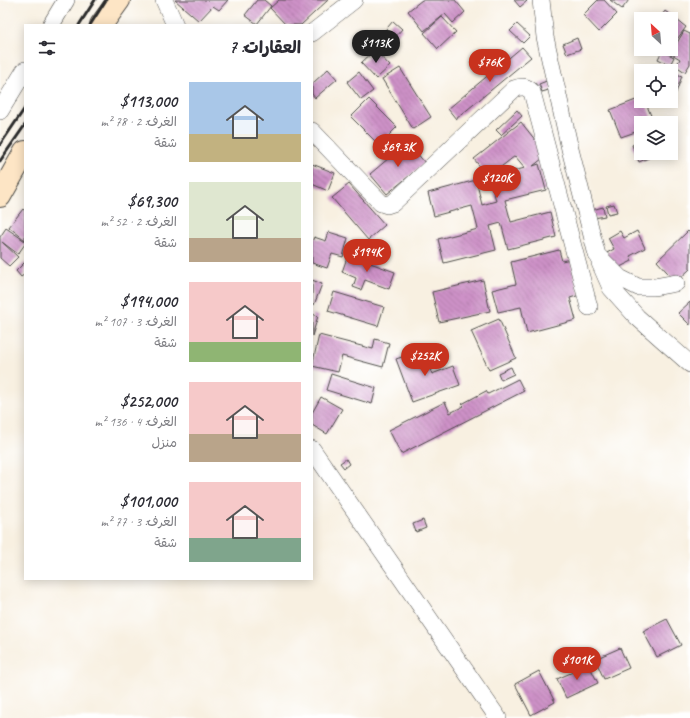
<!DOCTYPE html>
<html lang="ar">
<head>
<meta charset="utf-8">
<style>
  :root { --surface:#fff; --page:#f2f2f3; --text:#2b2b33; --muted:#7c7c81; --accent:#c8321e }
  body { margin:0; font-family:Caveat,"Playpen Sans Arabic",sans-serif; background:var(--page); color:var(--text); direction:rtl; height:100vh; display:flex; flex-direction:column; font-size:15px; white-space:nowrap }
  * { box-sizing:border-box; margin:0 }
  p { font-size:13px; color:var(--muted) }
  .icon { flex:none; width:22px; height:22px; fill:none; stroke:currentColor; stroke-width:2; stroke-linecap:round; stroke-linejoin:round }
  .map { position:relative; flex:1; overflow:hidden; direction:ltr }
  .side { position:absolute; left:24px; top:24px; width:289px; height:556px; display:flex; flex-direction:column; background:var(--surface); border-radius:0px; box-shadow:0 2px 10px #0003; direction:rtl }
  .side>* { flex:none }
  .needle { width:26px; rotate:334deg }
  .controls { position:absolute; left:634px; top:12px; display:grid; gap:8px }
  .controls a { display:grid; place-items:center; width:44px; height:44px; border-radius:0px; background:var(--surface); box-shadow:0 2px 10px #0003; font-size:20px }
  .price { position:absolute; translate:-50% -34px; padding:0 9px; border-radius:14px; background:var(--accent); color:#fff; font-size:13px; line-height:26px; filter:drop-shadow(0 1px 2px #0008) }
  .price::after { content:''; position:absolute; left:50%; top:24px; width:12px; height:9px; margin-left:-6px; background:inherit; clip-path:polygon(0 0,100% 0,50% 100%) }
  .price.on { background:#222; color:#fff }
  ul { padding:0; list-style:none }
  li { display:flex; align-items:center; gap:12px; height:100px; padding:0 12px }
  li span { display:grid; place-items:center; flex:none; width:112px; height:80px; border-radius:0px; color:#555 }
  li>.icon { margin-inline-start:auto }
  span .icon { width:48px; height:48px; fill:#fffc; stroke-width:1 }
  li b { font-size:17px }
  h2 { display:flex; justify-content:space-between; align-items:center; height:48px; padding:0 12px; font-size:17px }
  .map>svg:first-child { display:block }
</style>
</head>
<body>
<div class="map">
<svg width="690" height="718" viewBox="0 0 690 718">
  <defs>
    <pattern id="building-back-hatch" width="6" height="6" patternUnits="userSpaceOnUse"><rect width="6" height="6" fill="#cd91c7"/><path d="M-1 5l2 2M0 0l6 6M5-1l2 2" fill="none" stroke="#a777a2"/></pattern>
  </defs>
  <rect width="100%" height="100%" fill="#fff"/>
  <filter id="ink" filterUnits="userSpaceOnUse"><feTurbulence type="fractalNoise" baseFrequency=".025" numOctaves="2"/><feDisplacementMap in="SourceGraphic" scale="8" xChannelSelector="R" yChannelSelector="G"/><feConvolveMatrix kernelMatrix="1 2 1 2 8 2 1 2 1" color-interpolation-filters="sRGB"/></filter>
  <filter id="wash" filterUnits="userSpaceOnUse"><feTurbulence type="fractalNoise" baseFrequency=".012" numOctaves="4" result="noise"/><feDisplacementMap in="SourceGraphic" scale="16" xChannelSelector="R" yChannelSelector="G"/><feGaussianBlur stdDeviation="0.9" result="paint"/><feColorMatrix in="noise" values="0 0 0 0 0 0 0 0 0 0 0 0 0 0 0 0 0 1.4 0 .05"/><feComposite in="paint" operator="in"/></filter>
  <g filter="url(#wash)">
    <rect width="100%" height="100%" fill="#f8f0e1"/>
    <g id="blocks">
      <path fill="url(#building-back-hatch)" d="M175,0H228L219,10L213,6L199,21Z
        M257,0H264L271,6L257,24L245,15Z
        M279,0H328L301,25H286L270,8Z
        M422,0H455L465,12L453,23L445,14L424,31L408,11Z
        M514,0H526L527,1L520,7Z
        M598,0H604L617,14L599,32L583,15Z
        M610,0H629L622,9Z
        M665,11L686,27L672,46L671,45V19H659Z
        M442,17L456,32L438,49L424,33Z
        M393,21L402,29L391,42L382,34Z
        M517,24L530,36L523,43L510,31Z
        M684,31L690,34V64L685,72L676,66L680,59L665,50L666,49H671V46L674,48Z
        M577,38L581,49L567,54L563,44Z
        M522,47L531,57L456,119L448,109Z
        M375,50L390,66L376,79L361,63Z
        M662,51L674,57L670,65L658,59Z
        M655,66L669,71H653Z
        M400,68L431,117L413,129L382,79Z
        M328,69L337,79L315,98L312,94V84Z
        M359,72L373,91L361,100L347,82Z
        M671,72L682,76L674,98L671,96Z
        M549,80L552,89L542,92L539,84Z
        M641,98V101H645L654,123H641V130L621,137L610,110Z
        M369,99L397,127L379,145L351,117Z
        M517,110L522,116L501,135L496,130Z
        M521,122L547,155L533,166L539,164L546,190L505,200L511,222L550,212L556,237L508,249L501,223L490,226L496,250L444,263L438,239L478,229L472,206L434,216L428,193L476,180L482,205L496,201L490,177L525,168L515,156L488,177L474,159Z
        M641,141V153H660L639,162L632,145Z
        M408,142L425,163L387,194L370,174Z
        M312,164L335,173L328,191L312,184Z
        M349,184L385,225L368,240L332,198Z
        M614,204L617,212L608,214L606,206Z
        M603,207L605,216L594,218L592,210Z
        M23,209L25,211V240L9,227Z
        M6,228L25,241V244L18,254L2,242L18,257L9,266L0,258V237Z
        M620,231L624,238L637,231L645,248L630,256L632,261L614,270L605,254L614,249L608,238Z
        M688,231L690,233V269L676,282L657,261Z
        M329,232L348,238L343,257L332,254L327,268L312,263V242L314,237L326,241Z
        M559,250L562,261L570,259L580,295L570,298L576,320L527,333L521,307L498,312L492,290L516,284L511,262Z
        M348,255L395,272L389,289L365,280L361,290L353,287L356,278L342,272Z
        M25,262V274L21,277L16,271Z
        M312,280L322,284L314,305L312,304Z
        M483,280L490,311L439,322L432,292Z
        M334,292L384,307L378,326L328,311Z
        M690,302V325L678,313Z
        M312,314L318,316L312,336Z
        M499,319L516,358L489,370L471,331Z
        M319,335L373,349L375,339L389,343L383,367L342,356L338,372L312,366Z
        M423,350L432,374L453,366L460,385L412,402L396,359Z
        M511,367L514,374L501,380L498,373Z
        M331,374L376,388L372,404L326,390Z
        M518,379L524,391L401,454L389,430L445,402L450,413L464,406L462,404L486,391L488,394Z
        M321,397L342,409L327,434L312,425V413Z
        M346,459L349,464L344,468L340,463Z
        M423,520L426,528L416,532L413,524Z
        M667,619L681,645L657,657L643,631Z
        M620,648L629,668L604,679L595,659Z
        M575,659L577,663L570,666L568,661Z
        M589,665L598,683L566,698L557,679Z
        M539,671L555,702L531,715L515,684Z"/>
    </g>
  </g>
  <g filter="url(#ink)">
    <use href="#blocks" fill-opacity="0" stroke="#4a4946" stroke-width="1"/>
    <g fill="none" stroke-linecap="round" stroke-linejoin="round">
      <defs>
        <path id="minor" d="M164,0L175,25
          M541,0L545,37L570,149L597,255L620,278L638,287H654L676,283
          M51,25L66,0
          M312,33L354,0
          M0,111L25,70
          M312,131L381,203L387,205L393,203L514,89C522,86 526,86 532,92L589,307
          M600,263L611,288L637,317L690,364
          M312,449L498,718"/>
        <path id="secondary" d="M101,25L119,0
          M0,196L25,152"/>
      </defs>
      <use href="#minor" stroke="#4a4946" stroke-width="18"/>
      <use href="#secondary" stroke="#4a4946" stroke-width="24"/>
      <use href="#minor" stroke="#fff" stroke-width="17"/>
      <use href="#secondary" stroke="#fde5c5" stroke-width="22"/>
      <path stroke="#2b2b2b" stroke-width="3" d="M79,25L95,0
        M90,25L106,0
        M0,145L25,108
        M0,161L25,125"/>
    </g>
  </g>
</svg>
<div class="controls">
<a><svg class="needle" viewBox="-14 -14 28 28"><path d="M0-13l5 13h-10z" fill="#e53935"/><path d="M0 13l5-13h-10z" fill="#7c7c81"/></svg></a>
<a><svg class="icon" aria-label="locate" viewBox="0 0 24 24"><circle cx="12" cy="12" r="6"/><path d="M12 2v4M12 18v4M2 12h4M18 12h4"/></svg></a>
<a><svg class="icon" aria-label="layers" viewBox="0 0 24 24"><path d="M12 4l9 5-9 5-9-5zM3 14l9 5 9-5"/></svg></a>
</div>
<b class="price on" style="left:376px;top:64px">$113K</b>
<b class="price" style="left:490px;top:83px">$76K</b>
<b class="price" style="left:398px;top:168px">$69.3K</b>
<b class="price" style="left:497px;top:199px">$120K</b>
<b class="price" style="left:367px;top:273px">$194K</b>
<b class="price" style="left:425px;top:377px">$252K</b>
<b class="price" style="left:577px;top:681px">$101K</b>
<section class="side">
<h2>العقارات: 7<svg class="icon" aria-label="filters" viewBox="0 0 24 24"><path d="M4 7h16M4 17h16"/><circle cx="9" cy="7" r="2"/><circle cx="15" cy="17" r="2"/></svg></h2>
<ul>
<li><span style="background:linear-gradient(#a9c7e8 65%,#c2b280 0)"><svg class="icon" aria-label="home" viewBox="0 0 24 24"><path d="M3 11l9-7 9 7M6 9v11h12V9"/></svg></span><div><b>$113,000</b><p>الغرف: 2 · 78 m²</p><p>شقة</p></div></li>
<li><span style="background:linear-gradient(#dfe7d0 70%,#b9a48a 0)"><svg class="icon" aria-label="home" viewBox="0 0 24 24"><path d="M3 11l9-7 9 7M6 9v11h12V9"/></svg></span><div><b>$69,300</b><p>الغرف: 2 · 52 m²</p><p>شقة</p></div></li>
<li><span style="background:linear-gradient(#f6c9c9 75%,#8fb573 0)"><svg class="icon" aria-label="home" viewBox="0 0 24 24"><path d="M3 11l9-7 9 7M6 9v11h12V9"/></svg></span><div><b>$194,000</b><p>الغرف: 3 · 107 m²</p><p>شقة</p></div></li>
<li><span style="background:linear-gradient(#f6c9c9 65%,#b9a48a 0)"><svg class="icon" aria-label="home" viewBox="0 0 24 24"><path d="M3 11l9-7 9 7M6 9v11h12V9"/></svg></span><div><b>$252,000</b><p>الغرف: 4 · 136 m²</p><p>منزل</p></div></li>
<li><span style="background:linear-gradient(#f6c9c9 70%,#7fa58c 0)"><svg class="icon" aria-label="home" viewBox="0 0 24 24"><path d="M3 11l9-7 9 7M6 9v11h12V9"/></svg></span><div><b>$101,000</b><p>الغرف: 3 · 77 m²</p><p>شقة</p></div></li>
</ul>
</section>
</div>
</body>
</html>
